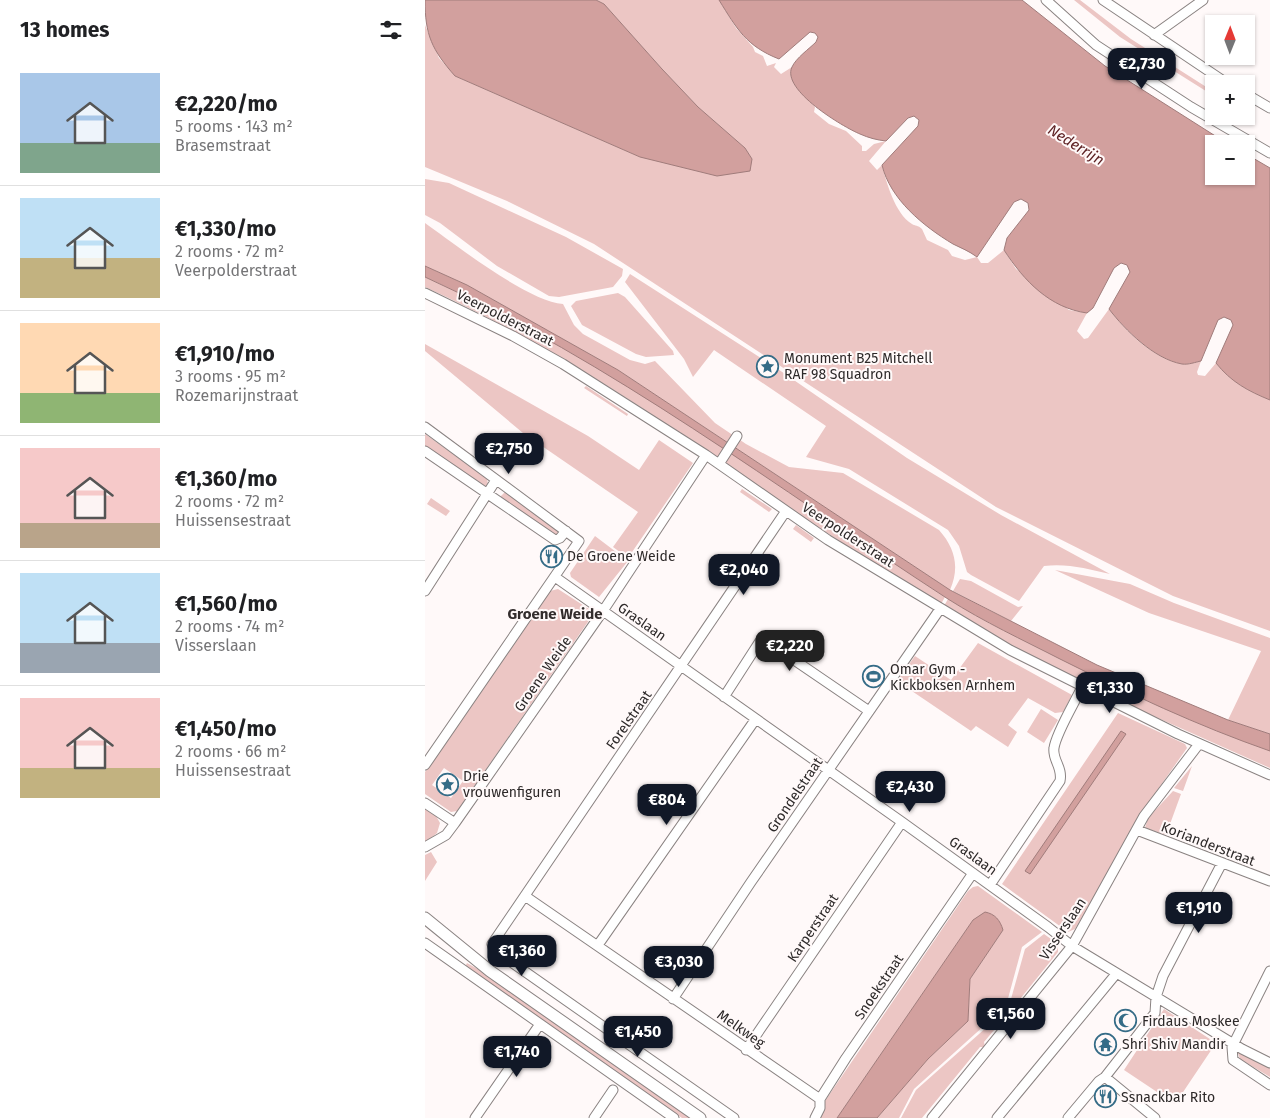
<!DOCTYPE html>
<html lang="en">
<head>
<meta charset="utf-8">
<style>
  :root { --surface:#fff; --page:#f6f6f6; --text:#202124; --muted:#757577; --line:#e0e0e0; --accent:#111827 }
  body { margin:0; font-family:"Fira Sans",sans-serif; background:var(--page); color:var(--text); height:100vh; display:flex; flex-direction:column; font-size:19px; white-space:nowrap }
  * { box-sizing:border-box; margin:0 }
  p { font-size:16px; color:var(--muted) }
  .icon { flex:none; width:28px; height:28px; fill:none; stroke:currentColor; stroke-width:2; stroke-linecap:round; stroke-linejoin:round }
  .map { position:relative; flex:1; overflow:hidden }
  .panel { display:flex; flex-direction:column; background:var(--surface); width:425px }
  .panel>* { flex:none }
  .needle { width:32px; rotate:1deg }
  .buttons { position:absolute; left:780px; top:15px; display:grid; gap:10px }
  .buttons a { display:grid; place-items:center; width:50px; height:50px; border-radius:0px; background:var(--surface); box-shadow:0 1px 4px #0004; font-size:25px }
  .price { position:absolute; translate:-50% -42px; padding:0 11px; border-radius:10px; background:var(--accent); color:#fff; font-size:16px; line-height:32px; filter:drop-shadow(0 1px 2px #0008) }
  .price::after { content:''; position:absolute; left:50%; top:30px; width:15px; height:11px; margin-left:-8px; background:inherit; clip-path:polygon(0 0,100% 0,50% 100%) }
  .price.on { background:#222; color:#fff }
  ul { padding:0; list-style:none }
  li { display:flex; align-items:center; gap:15px; height:125px; padding:0 20px }
  li+li { border-top:1px solid var(--line) }
  li span { display:grid; place-items:center; flex:none; width:140px; height:100px; border-radius:0px; color:#555 }
  li>.icon { margin-inline-start:auto }
  span .icon { width:60px; height:60px; fill:#fffc; stroke-width:1 }
  li b { font-size:21px }
  h2 { display:flex; justify-content:space-between; align-items:center; height:60px; padding:0 20px; font-size:21px }
  main { display:flex; flex:1; min-height:0 }
  .map>svg:first-child { display:block }
</style>
</head>
<body>
<main>
<section class="panel">
<h2>13 homes<svg class="icon" aria-label="filters" viewBox="0 0 24 24"><path d="M4 7h16M4 17h16"/><circle cx="9" cy="7" r="2"/><circle cx="15" cy="17" r="2"/></svg></h2>
<ul>
<li><span style="background:linear-gradient(#a9c7e8 70%,#7fa58c 0)"><svg class="icon" aria-label="home" viewBox="0 0 24 24"><path d="M3 11l9-7 9 7M6 9v11h12V9"/></svg></span><div><b>€2,220/mo</b><p>5 rooms · 143 m²</p><p>Brasemstraat</p></div></li>
<li><span style="background:linear-gradient(#bfe0f5 60%,#c2b280 0)"><svg class="icon" aria-label="home" viewBox="0 0 24 24"><path d="M3 11l9-7 9 7M6 9v11h12V9"/></svg></span><div><b>€1,330/mo</b><p>2 rooms · 72 m²</p><p>Veerpolderstraat</p></div></li>
<li><span style="background:linear-gradient(#ffd9b3 70%,#8fb573 0)"><svg class="icon" aria-label="home" viewBox="0 0 24 24"><path d="M3 11l9-7 9 7M6 9v11h12V9"/></svg></span><div><b>€1,910/mo</b><p>3 rooms · 95 m²</p><p>Rozemarijnstraat</p></div></li>
<li><span style="background:linear-gradient(#f6c9c9 75%,#b9a48a 0)"><svg class="icon" aria-label="home" viewBox="0 0 24 24"><path d="M3 11l9-7 9 7M6 9v11h12V9"/></svg></span><div><b>€1,360/mo</b><p>2 rooms · 72 m²</p><p>Huissensestraat</p></div></li>
<li><span style="background:linear-gradient(#bfe0f5 70%,#9aa5b1 0)"><svg class="icon" aria-label="home" viewBox="0 0 24 24"><path d="M3 11l9-7 9 7M6 9v11h12V9"/></svg></span><div><b>€1,560/mo</b><p>2 rooms · 74 m²</p><p>Visserslaan</p></div></li>
<li><span style="background:linear-gradient(#f6c9c9 70%,#c2b280 0)"><svg class="icon" aria-label="home" viewBox="0 0 24 24"><path d="M3 11l9-7 9 7M6 9v11h12V9"/></svg></span><div><b>€1,450/mo</b><p>2 rooms · 66 m²</p><p>Huissensestraat</p></div></li>
</ul>
</section>
<div class="map">
<svg width="845" height="1118" viewBox="0 0 845 1118">
  <rect width="100%" height="100%" fill="#fff9f9"/>
  <path fill="#ecc6c4" fill-rule="evenodd" d="M171,0H294L311,28L328,47L330,52L338,56L342,66L351,63L349,67L356,74L367,67L366,75L390,107L389,112L404,124L421,131L437,146V151H441L449,144L461,141L444,161L452,170L457,165C461,181 470,214 487,224C490,226 493,225 497,229L502,240L523,250L527,256L540,260L552,257L556,263H563L579,250L591,269L644,310L662,313L652,331L659,339L663,338L684,309C700,331 729,359 757,364C763,365 771,362 776,361L772,372L773,375L780,376L791,363C806,382 823,391 845,400V631L748,596L571,507L169,244L82,201L0,167V25L14,58L30,76L215,157L327,159L320,148L273,107L237,69L179,4Z
    M649,0H655L706,39L786,90L784,93L695,37Z
    M0,179L24,183L141,237L198,269L197,276L188,287L134,297L124,296L72,266L15,223L0,215Z
    M0,223C31,245 102,301 138,304L149,325L158,334L205,360L220,364L230,361L290,423L321,444L364,467L418,473L514,530C530,548 535,567 525,590L193,370L42,285L0,266Z
    M205,274L342,362L341,366L344,368L347,365L482,458L576,515L685,574C663,569 642,563 619,566L594,601L546,575L542,572L534,546L523,530L424,469L381,457L401,426L289,350L268,377L259,359L200,282Z
    M0,277C185,361 352,485 520,597L516,604C424,551 339,489 250,430C170,376 87,327 0,287Z
    M193,293L200,297L248,351L249,355L221,357L211,354L157,325L146,306L151,301Z
    M0,344L163,436L214,470L234,440L268,463L203,558L188,547L213,512L98,433L0,351Z
    M161,386L203,414L202,416L159,388Z
    M0,434L62,478L63,485L60,489L0,446Z
    M317,489L347,509L344,512L315,492Z
    M80,492L137,531L133,538L76,499V496Z
    M6,498L25,511L21,516L2,504Z
    M371,525L389,538L386,542L368,529Z
    M170,536L203,561L174,597L146,577L145,573Z
    M630,570L705,584L749,603L845,638V734L803,720L836,651L724,613Z
    M535,579L546,581L593,607L598,606L586,621L528,591Z
    M133,589L164,609L167,616L35,807L32,811L26,812L0,794V772L125,591ZM19,768L38,781L26,798L7,785Z
    M523,599L564,623L719,700L845,751V768L679,694L619,664L519,606Z
    M553,643L647,695L638,712L630,713L603,698L583,725L592,732L583,747L551,726L546,731L472,681L490,656L526,680Z
    M616,709L633,720L619,743L602,732Z
    M693,713L760,744L762,748L712,819L701,843L650,929L643,932L577,884Z
    M767,766L758,791L749,788Z
    M748,791L756,794L741,835L720,828L723,818Z
    M0,808L10,814L15,823L12,833L0,843Z
    M6,852L12,862L0,881V855Z
    M553,886L617,932L597,947L581,1006L489,1089L474,1118H452L503,1059L543,1021L545,979L578,930L548,920L412,1118H394L400,1108V1101L543,891L548,887Z
    M619,934L633,944V952L587,1009L584,1006L600,949Z
    M42,963L58,972L267,1118H257L40,967Z
    M739,1009L791,1043L750,1104L699,1070Z
    M581,1010L585,1011L559,1042L560,1047H555L497,1118H476L491,1090Z
    M813,1053H819L845,1067V1077L815,1059Z"/>
  <path fill="#d2a09e" stroke="#a07c7b" d="M0,0H171L179,4L237,69L273,107L320,148L327,159L325,171L292,176L215,157L30,76C7,50 0,35 0,0Z
    M294,0H597L680,66L803,144H789V176H821V154L845,168V400C823,391 806,382 791,363L808,325L806,320L799,317L793,320L776,361C771,362 763,365 757,364C729,359 700,330 684,309L705,272L702,265L696,263L689,268L668,308L662,313C625,308 599,281 579,250L582,238L604,210L603,203L596,199L589,202L552,257C544,251 536,248 528,244C498,226 465,199 457,165L493,126L494,120L489,116L483,118L461,141C452,140 444,138 435,134C418,127 356,90 367,67C371,58 384,49 391,42L393,37L390,33L385,32L354,59C321,46 312,29 294,0Z
    M0,266L42,285L193,370L525,590L672,665L803,720L845,734V751C773,726 703,693 635,659C598,640 559,622 523,599C352,488 187,362 0,277Z
    M696,731L701,734L605,874L600,871Z
    M560,912C570,914 575,920 578,930L545,979L543,1021L503,1059L452,1118H412L548,920Z"/>
  <g fill="none" stroke-linecap="round" stroke-linejoin="round">
    <defs>
      <path id="minor" d="M621,0L671,45L766,107L845,153
        M678,0L803,84
        M729,35L778,0
        M821,94L845,108
        M0,293L88,336L138,364L281,455L403,540L585,650L753,734L845,775
        M0,427L154,541L0,765
        M0,451L130,540L135,538L141,531
        M294,464L312,436
        M130,577L477,822L623,927L647,946L817,1049L845,1063
        M0,591L71,480
        M299,697L337,638L444,711
        M0,803L30,823
        M712,830L845,881
        M0,847L21,835L30,823L178,611L281,455
        M565,885L635,781C638,767 627,760 629,748C631,733 650,702 657,687
        M100,896L395,1099
        M0,943L249,1118
        M173,945L330,720
        M845,971L807,1047L808,1060L845,1085
        M248,999L326,882L515,609
        M321,1050L477,822
        M680,1077L730,1118
        M50,1118L115,1024
        M169,1118L188,1090
        M309,1118L69,950L67,944L361,511
        M390,1118L395,1108V1099L421,1058L548,873
        M507,1118L647,946L719,816L774,744
        M572,1118L691,974
        M643,1118L674,1081L680,1077L730,1013L731,997L738,976L797,863"/>
      <path id="tertiary" d="M0,918L65,971L275,1118"/>
    </defs>
    <use href="#minor" stroke="#8a8382" stroke-width="11"/>
    <use href="#tertiary" stroke="#8a8382" stroke-width="13"/>
    <use href="#minor" stroke="#fff" stroke-width="9"/>
    <use href="#tertiary" stroke="#fff" stroke-width="11"/>
  </g>
  <defs>
    <symbol id="sight-ring" viewBox="-11 -11 22 22"><circle r="9.5" fill="#fff9f9" stroke="#356c87" stroke-width="1.5"/><path d="M0-6L1.8-2.2L6-1.7L2.9 1.2L3.7 5.4L0 3.3L-3.7 5.4L-2.9 1.2L-6-1.7L-1.8-2.2Z" fill="#356c87"/></symbol>
    <symbol id="restaurant-ring" viewBox="-11 -11 22 22"><circle r="9.5" fill="#fff9f9" stroke="#356c87" stroke-width="1.5"/><path d="M-5-6h1v4h1v-4h1v4h1v-4h1v5L-1.5 .5V6h-2V.5L-5-1ZM5-6V6H3V1.5H1.5Q1.5-4 5-6Z" fill="#356c87"/></symbol>
    <symbol id="stadium-ring" viewBox="-11 -11 22 22"><circle r="9.5" fill="#fff9f9" stroke="#356c87" stroke-width="1.5"/><path d="M0-5a6.5 5 0 1 0 0 10a6.5 5 0 1 0 0-10ZM-3.5-1.8h7v3.6h-7Z" fill="#356c87"/></symbol>
    <symbol id="mosque-ring" viewBox="-11 -11 22 22"><circle r="9.5" fill="#fff9f9" stroke="#356c87" stroke-width="1.5"/><path d="M3.5-4.9A6 6 0 1 0 3.5 4.9A5 5 0 1 1 3.5-4.9Z" fill="#356c87"/></symbol>
    <symbol id="temple-ring" viewBox="-11 -11 22 22"><circle r="9.5" fill="#fff9f9" stroke="#356c87" stroke-width="1.5"/><path d="M0-6L5-2H3V0L6.5 2.5H4V6H1.5V3h-3V6H-4V2.5H-6.5L-3 0V-2H-5Z" fill="#356c87"/></symbol>
  </defs>
  <g fill-rule="evenodd">
    <use href="#sight-ring" x="330" y="354" width="25" height="25"/>
    <use href="#restaurant-ring" x="114" y="544" width="25" height="25"/>
    <use href="#stadium-ring" x="436" y="664" width="25" height="25"/>
    <use href="#sight-ring" x="10" y="772" width="25" height="25"/>
    <use href="#mosque-ring" x="688" y="1008" width="25" height="25"/>
    <use href="#temple-ring" x="668" y="1032" width="25" height="25"/>
    <use href="#restaurant-ring" x="668" y="1084" width="25" height="25"/>
  </g>
  <g text-anchor="middle" dominant-baseline="central" stroke-width="4" stroke-linejoin="round" paint-order="stroke">
    <g font-size="14" fill="#2d2929" stroke="#fff9f9">
      <text transform="translate(80 318) rotate(27)">Veerpolderstraat</text>
      <text transform="translate(423 535) rotate(33)">Veerpolderstraat</text>
      <text transform="translate(217 622) rotate(35)">Graslaan</text>
      <text transform="translate(118 674) rotate(-55)">Groene Weide</text>
      <text transform="translate(204 720) rotate(-55)">Forelstraat</text>
      <text transform="translate(370 795) rotate(-56)">Grondelstraat</text>
      <text transform="translate(783 844) rotate(21)">Korianderstraat</text>
      <text transform="translate(548 856) rotate(36)">Graslaan</text>
      <text transform="translate(388 928) rotate(-56)">Karperstraat</text>
      <text transform="translate(638 929) rotate(-56)">Visserslaan</text>
      <text transform="translate(454 987) rotate(-56)">Snoekstraat</text>
      <text transform="translate(316 1029) rotate(35)">Melkweg</text>
    </g>
    <g font-size="14" fill="#2d2929" stroke="#fff9f9" text-anchor="start">
      <text x="359" y="358">Monument B25 Mitchell<tspan x="359" dy="16">RAF 98 Squadron</tspan></text>
      <text x="142" y="556">De Groene Weide</text>
      <text x="465" y="669">Omar Gym -<tspan x="465" dy="16">Kickboksen Arnhem</tspan></text>
      <text x="38" y="776">Drie<tspan x="38" dy="16">vrouwenfiguren</tspan></text>
      <text x="717" y="1021">Firdaus Moskee</text>
      <text x="697" y="1044">Shri Shiv Mandir</text>
      <text x="696" y="1097">Ssnackbar Rito</text>
    </g>
    <g font-size="15" font-style="italic" fill="#5e2224" stroke="#fff9f9">
      <text transform="translate(651 145) rotate(32)">Nederrijn</text>
    </g>
    <g font-size="15" font-weight="bold" fill="#332d2d" stroke="#fff9f9">
      <text x="130" y="614">Groene Weide</text>
    </g>
  </g>
</svg>
<div class="buttons">
<a><svg class="needle" viewBox="-14 -14 28 28"><path d="M0-13l5 13h-10z" fill="#e53935"/><path d="M0 13l5-13h-10z" fill="#757577"/></svg></a>
<a>+</a>
<a>−</a>
</div>
<b class="price" style="left:717px;top:90px">€2,730</b>
<b class="price" style="left:84px;top:475px">€2,750</b>
<b class="price" style="left:319px;top:596px">€2,040</b>
<b class="price on" style="left:365px;top:672px">€2,220</b>
<b class="price" style="left:685px;top:714px">€1,330</b>
<b class="price" style="left:485px;top:813px">€2,430</b>
<b class="price" style="left:242px;top:826px">€804</b>
<b class="price" style="left:774px;top:934px">€1,910</b>
<b class="price" style="left:97px;top:977px">€1,360</b>
<b class="price" style="left:254px;top:988px">€3,030</b>
<b class="price" style="left:586px;top:1040px">€1,560</b>
<b class="price" style="left:213px;top:1058px">€1,450</b>
<b class="price" style="left:92px;top:1078px">€1,740</b>
</div>
</main>
</body>
</html>
